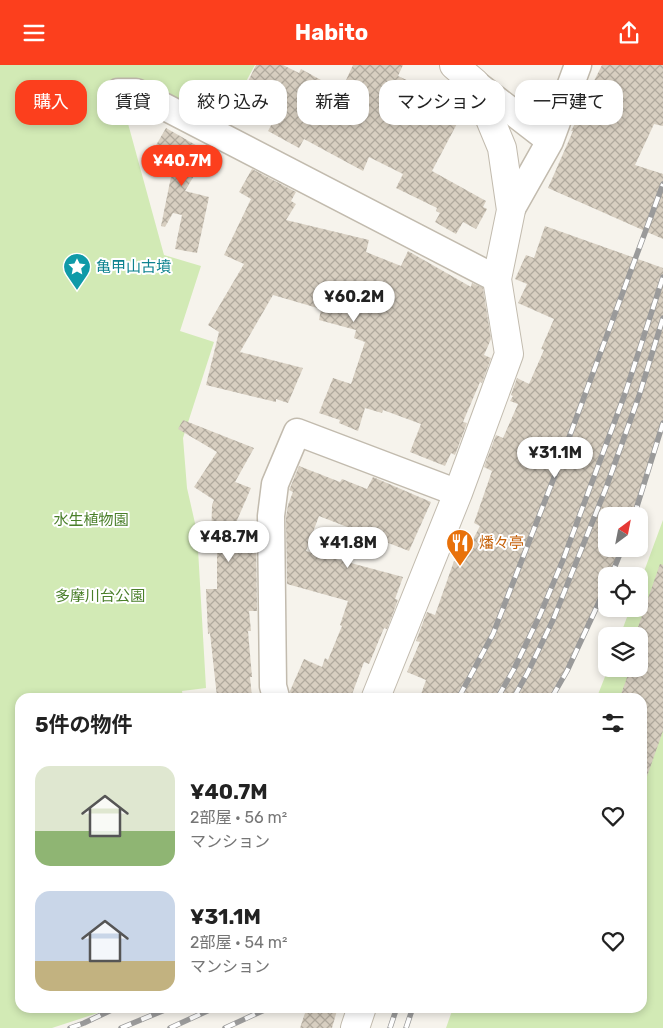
<!DOCTYPE html>
<html lang="ja">
<head>
<meta charset="utf-8">
<style>
  :root { --surface:#fff; --page:#f6f6f6; --text:#222; --muted:#767676; --accent:#fc3f1d }
  body { margin:0; font-family:Rubik,"Noto Sans JP",sans-serif; background:var(--page); color:var(--text); height:100vh; display:flex; flex-direction:column; font-size:19px; white-space:nowrap }
  * { box-sizing:border-box; margin:0 }
  p { font-size:16px; color:var(--muted) }
  .icon { flex:none; width:28px; height:28px; fill:none; stroke:currentColor; stroke-width:2; stroke-linecap:round; stroke-linejoin:round }
  .map { position:relative; flex:1; overflow:hidden }
  .sheet { position:absolute; left:15px; top:628px; width:632px; height:320px; display:flex; flex-direction:column; background:var(--surface); border-radius:15px; box-shadow:0 2px 8px #0003 }
  .sheet>* { flex:none }
  .hud { position:absolute; left:15px; top:15px; width:634px; height:45px; display:flex; gap:10px }
  .needle { width:32px; rotate:32deg }
  .controls { position:absolute; left:598px; top:442px; display:grid; gap:10px }
  .controls a { display:grid; place-items:center; width:50px; height:50px; border-radius:10px; background:var(--surface); box-shadow:0 2px 8px #0003; font-size:25px }
  .price { position:absolute; translate:-50% -42px; padding:0 11px; border-radius:18px; background:#fff; color:#222; font-size:16px; line-height:32px; filter:drop-shadow(0 1px 2px #0008) }
  .price::after { content:''; position:absolute; left:50%; top:30px; width:15px; height:11px; margin-left:-8px; background:inherit; clip-path:polygon(0 0,100% 0,50% 100%) }
  .price.selected { background:var(--accent); color:#fff }
  ul { padding:0; list-style:none }
  li { display:flex; align-items:center; gap:15px; height:125px; padding:0 20px }
  li span { display:grid; place-items:center; flex:none; width:140px; height:100px; border-radius:15px; color:#555 }
  li>.icon { margin-inline-start:auto }
  span .icon { width:60px; height:60px; fill:#fffc; stroke-width:1 }
  li b { font-size:21px }
  h2 { display:flex; justify-content:space-between; align-items:center; height:60px; padding:0 20px; font-size:21px }
  .tag { padding:0 18px; border-radius:15px; background:var(--surface); box-shadow:0 2px 8px #0003; font-size:18px; line-height:45px }
  .tag.selected { background:var(--accent); color:#fff }
  header { display:flex; justify-content:space-between; align-items:center; height:65px; padding:0 20px; background:var(--accent); color:#fff; font-size:22px; font-weight:700 }
  .map>svg:first-child { display:block }
</style>
</head>
<body>
<header><svg class="icon" aria-label="menu" viewBox="0 0 24 24"><path d="M4 6h16M4 12h16M4 18h16"/></svg>Habito<svg class="icon" aria-label="share" viewBox="0 0 24 24"><path d="M12 15V3M7 8l5-5 5 5M5 13v7h14v-7"/></svg></header>
<div class="map">
<svg width="663" height="963" viewBox="0 0 663 963">
  <defs>
    <pattern id="building-cross-hatch" width="8" height="8" patternUnits="userSpaceOnUse" patternTransform="scale(1.25)"><rect width="8" height="8" fill="#d8cfc1"/><path d="M0 0l8 8M0 8l8-8" fill="none" stroke="#b1aa9e"/></pattern>
  </defs>
  <rect width="100%" height="100%" fill="#f6f3ec"/>
  <path fill="#d2eab5" d="M0,0H255L223,59L500,200L121,33L164,190L201,201L180,266L214,277L183,373L187,423L197,467L206,623L182,626L183,632H20V942L113,943L52,963H0Z
    M663,455V963H446L453,943L642,942V632H597L608,604H639V571H620L630,544H639V520Z"/>
  <path fill="url(#building-cross-hatch)" d="M256,0H283L299,8L301,4L341,26L353,0H403L398,11L428,25L424,34L460,53L432,106L486,136L483,142L487,144L476,164L463,157L456,169L435,157L440,148L436,146L437,143L396,123L403,109L369,92L363,106L304,74L299,83L268,66L276,51L240,33Z
    M602,0H663V61L654,59L635,100L663,109V174L548,123L573,66H571L596,19L593,18Z
    M166,63L208,87L185,126L209,132L197,188L175,184L182,150L173,148L165,162L161,161L172,107L148,94Z
    M252,104L296,127L291,136L296,139L286,155L369,175L366,187L401,201L408,186L471,222L472,218L483,223L491,274L484,290L491,293L482,318L480,317L463,357L467,358L455,390L451,388L445,401L410,387L421,359L383,345L382,348L365,343L358,366L339,358L340,355L319,348L333,313L351,319L365,277L354,273L356,265L319,255L321,244L273,230L240,287L303,303L288,338L276,334V337L206,320L219,267L208,260L244,199L224,190L251,134L239,127Z
    M545,161L663,203V362L633,451H606V484H620L609,511H606V518L596,543L566,607L553,632H420L426,615L407,607L420,577L416,576L427,547L435,550L454,496L460,499L480,461L474,458L492,406L484,402L496,370L503,373L518,339L510,336L513,331L511,330L517,313L529,319L544,285L541,284L554,254L518,238L527,219L515,214L526,190L534,193Z
    M183,355L254,383L235,417L251,423L235,460H256L257,546H249L251,566H248L252,612H250L252,632H217L210,568L208,569L206,524H217V482H211L212,440L214,435L194,422L217,387L178,364Z
    M299,401L340,417L342,414L367,424L373,412L431,437L409,486L319,451L306,486L403,512L395,534L398,535L387,564L384,563L369,599L364,597L351,632H291L290,626L304,594L322,602L325,593L328,595L342,561L340,560L348,536L287,519L286,452L288,440L293,427L289,425L290,423Z
    M660,499L663,500V666L645,717L642,716V632H620L630,604H639V579L644,565L638,562Z
    M307,942H338L332,963H300Z"/>
  <g fill="none" stroke-linecap="round" stroke-linejoin="round">
    <defs>
      <path id="minor" d="M475,18L550,76
        M118,27H136L497,214
        M511,145L550,76L578,0
        M276,632L273,621L271,451L275,419L297,367L458,428"/>
      <path id="tertiary" d="M376,632L458,428L509,289L497,214L511,145L502,83L475,18L454,0
        M355,963L362,942"/>
    </defs>
    <use href="#minor" stroke="#c2bbae" stroke-width="29"/>
    <use href="#tertiary" stroke="#c2bbae" stroke-width="30"/>
    <use href="#minor" stroke="#fff" stroke-width="26"/>
    <use href="#tertiary" stroke="#fff" stroke-width="28"/>
    <defs>
      <path id="rail" d="M634,451L663,358
        M611,511L622,484
        M459,632L493,569L557,405L663,119
        M498,632L514,604L540,550L563,495L626,326L663,212
        M514,632L527,609L553,555L606,423L639,331L663,253
        M552,632L567,606L606,522
        M70,963L84,958L118,942
        M121,963L172,942
        M170,963L216,942
        M225,963L271,942
        M390,963L397,942
        M406,963L413,942"/>
    </defs>
    <use href="#rail" stroke="#9a9a9a" stroke-width="5.5"/>
    <use href="#rail" stroke="#fff" stroke-width="4" stroke-dasharray="11" stroke-linecap="butt"/>
  </g>
  <defs>
    <symbol id="sight-pin" viewBox="-11 -11 22 30"><path d="M0 17L-7.5 6A9.5 9.5 0 1 1 7.5 6Z" fill="#0f9aa8" stroke="#fff"/><path d="M0-6L1.8-2.2L6-1.7L2.9 1.2L3.7 5.4L0 3.3L-3.7 5.4L-2.9 1.2L-6-1.7L-1.8-2.2Z" fill="#fff"/></symbol>
    <symbol id="restaurant-pin" viewBox="-11 -11 22 30"><path d="M0 17L-7.5 6A9.5 9.5 0 1 1 7.5 6Z" fill="#e8710a" stroke="#fff"/><path d="M-5-6h1v4h1v-4h1v4h1v-4h1v5L-1.5 .5V6h-2V.5L-5-1ZM5-6V6H3V1.5H1.5Q1.5-4 5-6Z" fill="#fff"/></symbol>
  </defs>
  <g fill-rule="evenodd">
    <use href="#sight-pin" x="61" y="186" width="32" height="43"/>
    <use href="#restaurant-pin" x="444" y="462" width="32" height="43"/>
  </g>
  <g text-anchor="middle" dominant-baseline="central" stroke-width="4" stroke-linejoin="round" paint-order="stroke">
    <g font-size="15" fill="#0d838f" stroke="#fff" text-anchor="start">
      <text x="96" y="202">亀甲山古墳</text>
    </g>
    <g font-size="15" fill="#4a7f2a" stroke="#fff">
      <text x="91" y="455">水生植物園</text>
      <text x="100" y="531">多摩川台公園</text>
    </g>
    <g font-size="15" fill="#c56008" stroke="#fff" text-anchor="start">
      <text x="479" y="478">燔々亭</text>
    </g>
  </g>
</svg>
<div class="controls">
<a><svg class="needle" viewBox="-14 -14 28 28"><path d="M0-13l5 13h-10z" fill="#e53935"/><path d="M0 13l5-13h-10z" fill="#767676"/></svg></a>
<a><svg class="icon" aria-label="locate" viewBox="0 0 24 24"><circle cx="12" cy="12" r="6"/><path d="M12 2v4M12 18v4M2 12h4M18 12h4"/></svg></a>
<a><svg class="icon" aria-label="layers" viewBox="0 0 24 24"><path d="M12 4l9 5-9 5-9-5zM3 14l9 5 9-5"/></svg></a>
</div>
<b class="price selected" style="left:182px;top:122px">¥40.7M</b>
<b class="price" style="left:354px;top:258px">¥60.2M</b>
<b class="price" style="left:555px;top:414px">¥31.1M</b>
<b class="price" style="left:229px;top:498px">¥48.7M</b>
<b class="price" style="left:348px;top:504px">¥41.8M</b>
<div class="hud">
<a class="tag selected">購入</a>
<a class="tag">賃貸</a>
<a class="tag">絞り込み</a>
<a class="tag">新着</a>
<a class="tag">マンション</a>
<a class="tag">一戸建て</a>
</div>
<section class="sheet">
<h2>5件の物件<svg class="icon" aria-label="filters" viewBox="0 0 24 24"><path d="M4 7h16M4 17h16"/><circle cx="9" cy="7" r="2"/><circle cx="15" cy="17" r="2"/></svg></h2>
<ul>
<li><span style="background:linear-gradient(#dfe7d0 65%,#8fb573 0)"><svg class="icon" aria-label="home" viewBox="0 0 24 24"><path d="M3 11l9-7 9 7M6 9v11h12V9"/></svg></span><div><b>¥40.7M</b><p>2部屋 · 56 m²</p><p>マンション</p></div><svg class="icon" aria-label="heart" viewBox="0 0 24 24"><path d="M12 20l-8-8c-3-5 5-10 8-4 3-6 11-1 8 4z"/></svg></li>
<li><span style="background:linear-gradient(#c9d6e8 70%,#c2b280 0)"><svg class="icon" aria-label="home" viewBox="0 0 24 24"><path d="M3 11l9-7 9 7M6 9v11h12V9"/></svg></span><div><b>¥31.1M</b><p>2部屋 · 54 m²</p><p>マンション</p></div><svg class="icon" aria-label="heart" viewBox="0 0 24 24"><path d="M12 20l-8-8c-3-5 5-10 8-4 3-6 11-1 8 4z"/></svg></li>
</ul>
</section>
</div>
</body>
</html>
